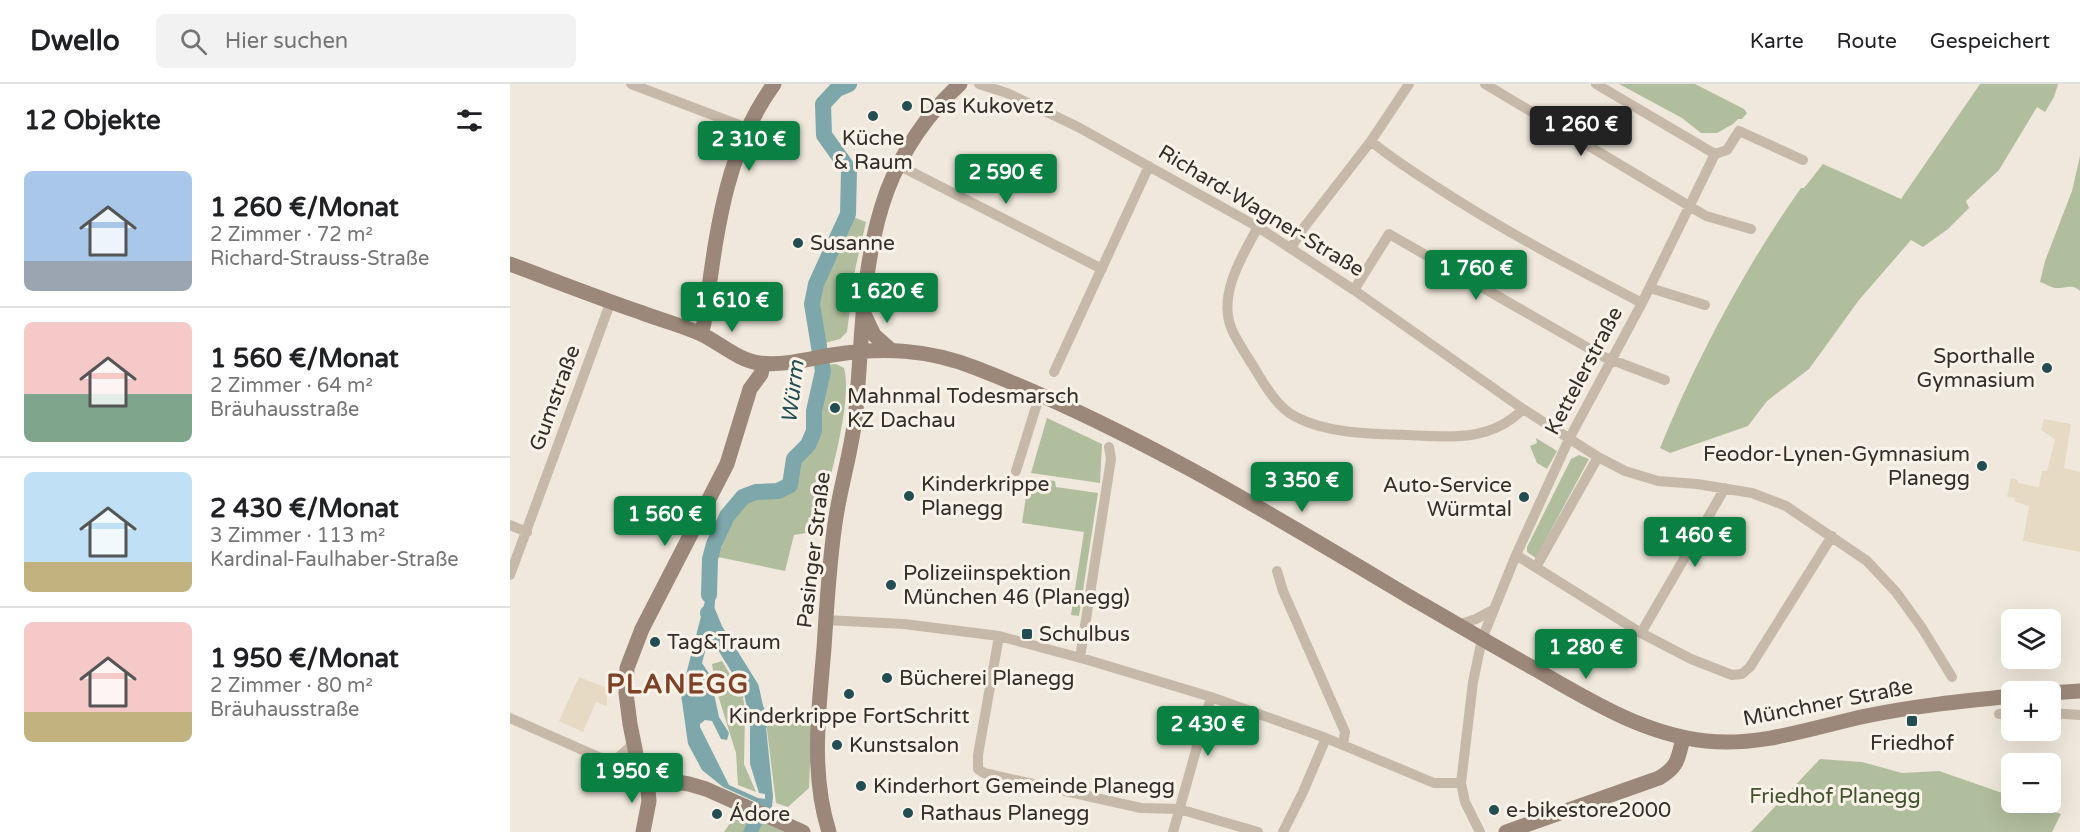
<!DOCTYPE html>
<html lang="de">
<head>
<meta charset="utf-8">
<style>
  :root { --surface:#fff; --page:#f2f2f2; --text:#202124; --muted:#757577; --line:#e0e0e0; --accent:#0b8043 }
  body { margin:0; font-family:"Varela Round",sans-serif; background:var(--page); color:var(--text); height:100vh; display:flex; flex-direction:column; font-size:22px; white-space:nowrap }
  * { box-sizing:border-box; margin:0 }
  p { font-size:20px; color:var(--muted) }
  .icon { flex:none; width:33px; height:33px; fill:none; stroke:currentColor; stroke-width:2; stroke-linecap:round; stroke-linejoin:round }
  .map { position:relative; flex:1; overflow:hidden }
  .sheet { display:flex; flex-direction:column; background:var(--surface); width:510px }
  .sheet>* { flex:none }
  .buttons { position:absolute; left:1491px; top:525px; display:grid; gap:12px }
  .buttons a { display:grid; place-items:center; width:60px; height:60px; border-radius:9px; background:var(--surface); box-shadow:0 6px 24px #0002; font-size:30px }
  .price { position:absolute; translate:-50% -51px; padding:0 14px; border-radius:6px; background:var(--accent); color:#fff; font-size:20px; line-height:39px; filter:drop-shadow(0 2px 3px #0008) }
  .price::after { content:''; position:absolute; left:50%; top:36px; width:18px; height:14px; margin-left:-9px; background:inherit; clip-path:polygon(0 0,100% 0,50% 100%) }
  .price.selected { background:#222; color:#fff }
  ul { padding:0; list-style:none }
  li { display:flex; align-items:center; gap:18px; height:150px; padding:0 24px }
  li+li { border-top:2px solid var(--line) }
  li span { display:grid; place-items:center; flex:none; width:168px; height:120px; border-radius:9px; color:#555 }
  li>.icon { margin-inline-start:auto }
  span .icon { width:72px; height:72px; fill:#fffc; stroke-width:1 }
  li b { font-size:26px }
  h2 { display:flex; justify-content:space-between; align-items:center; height:72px; padding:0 24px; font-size:26px }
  header { display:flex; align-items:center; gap:36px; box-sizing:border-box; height:84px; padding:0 30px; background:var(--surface); border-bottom:2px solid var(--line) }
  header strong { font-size:28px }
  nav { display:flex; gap:33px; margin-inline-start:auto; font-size:21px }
  .search { width:420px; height:54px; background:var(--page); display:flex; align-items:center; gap:15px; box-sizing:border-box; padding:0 21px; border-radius:9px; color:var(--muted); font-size:22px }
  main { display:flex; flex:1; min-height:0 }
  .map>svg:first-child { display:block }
</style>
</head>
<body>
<header>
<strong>Dwello</strong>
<div class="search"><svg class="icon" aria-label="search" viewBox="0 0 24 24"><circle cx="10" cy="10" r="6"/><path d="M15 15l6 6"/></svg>Hier suchen</div>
<nav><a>Karte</a><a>Route</a><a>Gespeichert</a></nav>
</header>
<main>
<section class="sheet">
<h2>12 Objekte<svg class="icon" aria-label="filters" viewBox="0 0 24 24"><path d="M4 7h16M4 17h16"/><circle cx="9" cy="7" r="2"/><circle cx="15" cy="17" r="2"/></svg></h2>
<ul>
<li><span style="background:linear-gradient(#a9c7e8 75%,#9aa5b1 0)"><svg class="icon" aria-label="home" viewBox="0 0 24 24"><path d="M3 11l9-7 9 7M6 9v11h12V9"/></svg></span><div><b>1 260 €/Monat</b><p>2 Zimmer · 72 m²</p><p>Richard-Strauss-Straße</p></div></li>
<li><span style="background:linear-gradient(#f6c9c9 60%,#7fa58c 0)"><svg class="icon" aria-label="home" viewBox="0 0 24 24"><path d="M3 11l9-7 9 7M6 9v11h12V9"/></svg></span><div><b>1 560 €/Monat</b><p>2 Zimmer · 64 m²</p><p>Bräuhausstraße</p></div></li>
<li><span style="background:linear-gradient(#bfe0f5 75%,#c2b280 0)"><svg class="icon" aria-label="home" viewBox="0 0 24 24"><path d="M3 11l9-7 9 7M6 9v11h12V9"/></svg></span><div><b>2 430 €/Monat</b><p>3 Zimmer · 113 m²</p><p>Kardinal-Faulhaber-Straße</p></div></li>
<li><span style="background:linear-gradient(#f6c9c9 75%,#c2b280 0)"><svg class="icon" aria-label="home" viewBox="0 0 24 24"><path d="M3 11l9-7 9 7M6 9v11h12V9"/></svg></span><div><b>1 950 €/Monat</b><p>2 Zimmer · 80 m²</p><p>Bräuhausstraße</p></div></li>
</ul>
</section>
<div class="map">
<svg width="1570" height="748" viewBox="0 0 1570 748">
  <rect width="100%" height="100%" fill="#f0e8dc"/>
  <path fill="#b1be9d" d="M1109,0H1185L1234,25L1237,29L1232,35H1228L1223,40L1207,49H1191L1172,34Z
    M1470,0H1548L1544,13L1535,28L1527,23L1489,86L1456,117L1459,124L1438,145L1413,163L1401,156L1349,216L1299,285L1257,317L1238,342L1160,369L1150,364C1187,274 1235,183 1291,104H1294L1313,80L1391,115Z
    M1570,72V207C1562,199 1555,205 1545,204C1540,203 1534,199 1530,198L1535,177L1562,107Z
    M343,133L356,138L345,186L337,248L330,255L315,259L307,217L312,200Z
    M326,280L334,284C343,317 319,397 310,433H302L296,449L284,451L275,487L208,473L221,437L232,422L243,413L270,412L284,404L290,377L302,364L308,346L309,327L315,307L317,281Z
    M537,334L592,360L590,399L521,389Z
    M1026,354L1047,367L1037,385L1027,379L1020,362L1027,359Z
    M1069,371L1079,375L1026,474L1017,468V463L1061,375Z
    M537,396L545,397L546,403L588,409L569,532L561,531L574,448L512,439L518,399L535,401Z
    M212,577L233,612L235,628L234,680L246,708L228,701L226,669L207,608L202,580Z
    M255,630H302L299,704L278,723L266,719Z
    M1310,675L1352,678L1392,689L1429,687L1501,712L1502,718L1519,719L1551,730L1542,748H1241Z
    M226,730L240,732L274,748H214Z"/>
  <path fill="#e7dac4" d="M1534,335L1561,340L1554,384L1570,388V468L1513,457L1519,422L1504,417L1505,414L1497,413L1501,394L1508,396V399L1529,403L1532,387H1537L1545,355L1531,346Z
    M69,593L97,604V622L86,618L73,648L49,637Z"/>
  <path fill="#7da7ab" d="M200,489L206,497L204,534L192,579L200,591L209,633L219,649L217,656L211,655L202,637L195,636L190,640V643L219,701L248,714L255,715V710L249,709L240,680V622L248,620L254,623L263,712L262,723L248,748H233L246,718L213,703L192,686L178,660L171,610L195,517L196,497Z"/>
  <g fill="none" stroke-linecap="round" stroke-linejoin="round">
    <path stroke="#7da7ab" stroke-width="16" d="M199,511L200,475L204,460L217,432L233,413L246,408L268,407L280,401L284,375L298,361L304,347V327L313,287L302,220L306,200L338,130L339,86L314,51L313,20L327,5L339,0
      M198,529L205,546L241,604L249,641"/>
    <path stroke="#c7b9a9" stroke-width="10" d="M121,0L237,44
      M469,0L497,9L568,43L748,143L844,206L1013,325L1088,373L1115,387L1148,397L1187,400L1242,409L1276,422L1357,477L1386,508L1412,544L1442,593
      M975,0L1196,132L1241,145
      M1086,0L1205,70
      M861,57C882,75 905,89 928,104C994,147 1063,183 1132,219
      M1205,70L1217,66L1229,47L1293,76
      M388,81L592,185
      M748,143C732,172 707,212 722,246C728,259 737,272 745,285C755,302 768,324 786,333C819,350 862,350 898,351C940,353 981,358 1013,325
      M781,164L792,146L861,57L899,0
      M1140,204L1195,221
      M844,206L879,150L1094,273L1155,296
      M544,288L639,82
      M506,387L530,310
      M0,441L17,448
      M1006,471L1131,549L1181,575L1222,591L1232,590L1240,583L1322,452
      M1026,483L1088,373
      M767,487L773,507L835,648L833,660
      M0,491L101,217
      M315,536L394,540L489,552L578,576L701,613L816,654L924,699H951
      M948,541L966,535L983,526
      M1131,549L1215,404
      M489,552L468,671V685L474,689L631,724L669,725L748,748
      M570,574L601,375L599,363
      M1540,629L1570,631
      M1489,630H1502
      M0,634L134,693
      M101,680L119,664L123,655
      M663,748L701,613
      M773,748L793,708L816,654
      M970,748L955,718L951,699L963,598L972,555L1006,471L1059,355L1132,219L1205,70"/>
    <path stroke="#9b887a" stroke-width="15" d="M0,180C43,196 86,213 130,228C150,236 172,241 191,250C210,259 228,276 249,279C273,282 299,275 322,271C373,263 418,265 466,284C618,343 758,428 898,512C940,536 982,561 1025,585C1079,616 1133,650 1196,657C1251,663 1304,643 1356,632C1404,622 1453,617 1502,612
      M353,228L364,251L381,266
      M191,250L194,239C206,156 213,70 264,0
      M1540,609L1570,607
      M134,693L179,700L196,705L293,748
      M133,748L139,717L138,706L127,675L120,640L116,609L117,584L132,545L217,380L240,305L251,290L253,280
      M319,748C300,688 309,625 314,564C317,520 319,476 326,433C331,401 341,368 345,335C353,259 350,181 377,107C392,67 418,29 450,0
      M996,748L1149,694C1168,683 1168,675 1173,654"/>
  </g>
  <g fill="#214d53" stroke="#f8f2e8" stroke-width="2">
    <circle cx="397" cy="22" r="6"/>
    <circle cx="363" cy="32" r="6"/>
    <circle cx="288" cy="159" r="6"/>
    <circle cx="1537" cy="284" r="6"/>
    <circle cx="325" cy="324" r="6"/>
    <circle cx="1472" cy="382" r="6"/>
    <circle cx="399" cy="412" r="6"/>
    <circle cx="1014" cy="413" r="6"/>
    <circle cx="381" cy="501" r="6"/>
    <rect x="511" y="544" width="12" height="12" rx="3"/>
    <circle cx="145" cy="558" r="6"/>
    <circle cx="377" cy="594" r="6"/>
    <circle cx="339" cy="610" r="6"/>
    <rect x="1396" y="631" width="12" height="12" rx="3"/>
    <circle cx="327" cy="661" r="6"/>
    <circle cx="351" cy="702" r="6"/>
    <circle cx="984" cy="726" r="6"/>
    <circle cx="398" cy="729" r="6"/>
    <circle cx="207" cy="730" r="6"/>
  </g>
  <g text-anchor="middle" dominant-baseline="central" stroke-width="6" stroke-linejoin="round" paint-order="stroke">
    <g font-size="21" fill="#352d28" stroke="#f8f2e8" text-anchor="start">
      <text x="409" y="22">Das Kukovetz</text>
      <text x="363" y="54" text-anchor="middle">Küche<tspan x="363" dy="24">&amp; Raum</tspan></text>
      <text x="300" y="159">Susanne</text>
      <text x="1525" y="272" text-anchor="end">Sporthalle<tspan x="1525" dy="24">Gymnasium</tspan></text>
      <text x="337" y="312">Mahnmal Todesmarsch<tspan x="337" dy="24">KZ Dachau</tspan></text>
      <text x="1460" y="370" text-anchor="end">Feodor-Lynen-Gymnasium<tspan x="1460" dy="24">Planegg</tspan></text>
      <text x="411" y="400">Kinderkrippe<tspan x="411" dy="24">Planegg</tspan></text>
      <text x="1002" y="401" text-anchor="end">Auto-Service<tspan x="1002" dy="24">Würmtal</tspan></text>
      <text x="393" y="489">Polizeiinspektion<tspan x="393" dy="24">München 46 (Planegg)</tspan></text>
      <text x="529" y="550">Schulbus</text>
      <text x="157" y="558">Tag&amp;Traum</text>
      <text x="389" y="594">Bücherei Planegg</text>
      <text x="339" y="632" text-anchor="middle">Kinderkrippe FortSchritt</text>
      <text x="1402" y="659" text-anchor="middle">Friedhof</text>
      <text x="339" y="661">Kunstsalon</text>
      <text x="363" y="702">Kinderhort Gemeinde Planegg</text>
      <text x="996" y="726">e-bikestore2000</text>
      <text x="410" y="729">Rathaus Planegg</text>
      <text x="219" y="730">Ádore</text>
    </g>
    <g font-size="21" fill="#352d28" stroke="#f8f2e8">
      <text transform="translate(751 127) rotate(31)">Richard-Wagner-Straße</text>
      <text transform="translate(1074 287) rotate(-62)">Kettelerstraße</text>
      <text transform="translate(45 314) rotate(-70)">Gumstraße</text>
      <text transform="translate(304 466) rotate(-83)">Pasinger Straße</text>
      <text transform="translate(1318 619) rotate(-11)">Münchner Straße</text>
    </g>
    <g font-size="21" fill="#42512e" stroke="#f8f2e8">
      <text x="1325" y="712">Friedhof Planegg</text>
    </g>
    <g font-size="22" font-style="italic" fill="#214d53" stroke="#f8f2e8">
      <text transform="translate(283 308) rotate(-83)">Würm</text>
    </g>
    <g font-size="27" font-weight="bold" letter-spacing="1.5" fill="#7e4127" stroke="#f8f2e8">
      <text x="168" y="600">PLANEGG</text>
    </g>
  </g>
</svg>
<div class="buttons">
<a><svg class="icon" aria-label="layers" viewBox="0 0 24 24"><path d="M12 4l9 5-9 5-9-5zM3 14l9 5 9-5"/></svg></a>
<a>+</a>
<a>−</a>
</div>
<b class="price selected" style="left:1071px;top:73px">1 260 €</b>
<b class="price" style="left:239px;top:88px">2 310 €</b>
<b class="price" style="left:496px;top:121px">2 590 €</b>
<b class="price" style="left:966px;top:217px">1 760 €</b>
<b class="price" style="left:377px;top:240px">1 620 €</b>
<b class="price" style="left:222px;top:249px">1 610 €</b>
<b class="price" style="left:792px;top:429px">3 350 €</b>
<b class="price" style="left:155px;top:463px">1 560 €</b>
<b class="price" style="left:1185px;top:484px">1 460 €</b>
<b class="price" style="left:1076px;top:596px">1 280 €</b>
<b class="price" style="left:698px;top:673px">2 430 €</b>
<b class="price" style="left:122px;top:720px">1 950 €</b>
</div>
</main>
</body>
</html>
